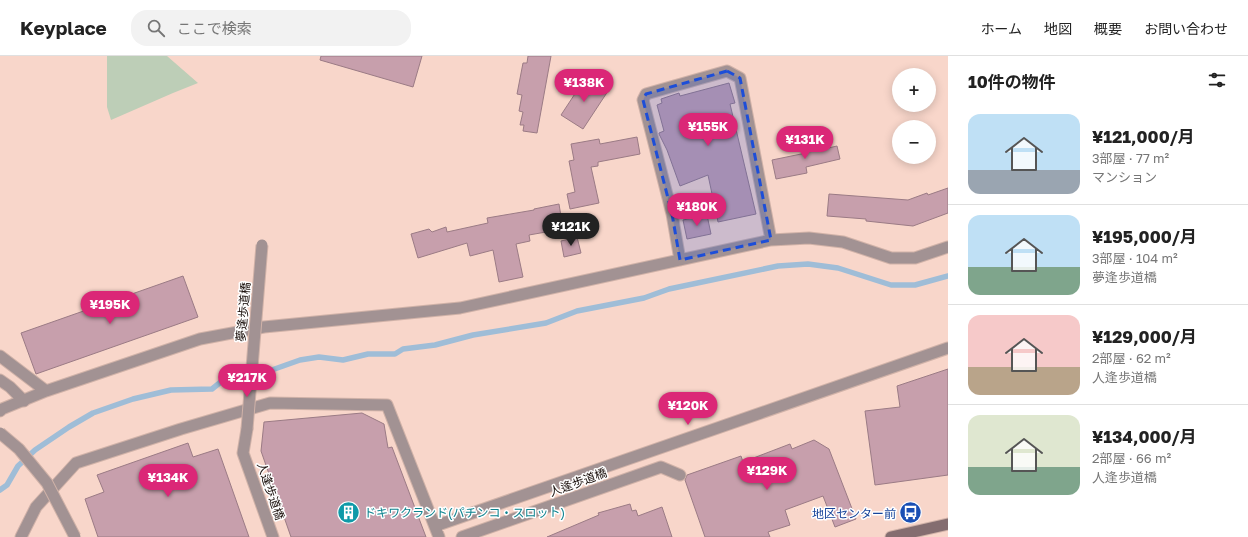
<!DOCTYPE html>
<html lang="ja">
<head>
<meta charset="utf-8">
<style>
  :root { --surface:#fff; --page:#f2f2f2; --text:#222; --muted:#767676; --line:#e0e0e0; --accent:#db2777 }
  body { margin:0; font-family:"Golos Text","Noto Sans JP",sans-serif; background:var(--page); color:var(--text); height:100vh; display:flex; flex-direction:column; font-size:15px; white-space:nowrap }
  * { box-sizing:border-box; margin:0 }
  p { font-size:13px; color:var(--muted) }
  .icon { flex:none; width:22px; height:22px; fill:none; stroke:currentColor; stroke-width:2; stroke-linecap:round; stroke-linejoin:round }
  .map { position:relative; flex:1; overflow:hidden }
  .details { display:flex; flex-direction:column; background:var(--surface); width:300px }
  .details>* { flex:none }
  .controls { position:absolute; left:892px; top:12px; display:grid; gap:8px }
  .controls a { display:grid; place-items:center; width:44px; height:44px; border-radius:50%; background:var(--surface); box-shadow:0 2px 10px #0003; font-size:20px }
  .price { position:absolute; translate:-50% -34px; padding:0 9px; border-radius:14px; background:var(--accent); color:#fff; font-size:13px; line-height:26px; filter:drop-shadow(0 1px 2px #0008) }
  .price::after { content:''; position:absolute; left:50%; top:24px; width:12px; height:9px; margin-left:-6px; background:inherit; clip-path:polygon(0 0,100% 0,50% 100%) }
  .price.active { background:#222; color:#fff }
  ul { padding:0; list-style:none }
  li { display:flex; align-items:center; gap:12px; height:100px; padding:0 20px }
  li+li { border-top:1px solid var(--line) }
  li span { display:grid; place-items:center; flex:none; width:112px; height:80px; border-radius:12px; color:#555 }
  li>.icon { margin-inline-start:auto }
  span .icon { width:48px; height:48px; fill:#fffc; stroke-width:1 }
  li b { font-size:17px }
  h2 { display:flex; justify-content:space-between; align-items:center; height:48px; padding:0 20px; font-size:17px }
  header { display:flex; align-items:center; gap:24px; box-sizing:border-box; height:56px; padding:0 20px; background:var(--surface); border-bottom:1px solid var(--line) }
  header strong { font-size:19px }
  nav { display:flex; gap:22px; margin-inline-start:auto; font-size:14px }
  .search { width:280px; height:36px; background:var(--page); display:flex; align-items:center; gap:10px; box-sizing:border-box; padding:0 14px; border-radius:16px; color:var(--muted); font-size:15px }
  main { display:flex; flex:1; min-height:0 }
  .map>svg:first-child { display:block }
</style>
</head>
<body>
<header>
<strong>Keyplace</strong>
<div class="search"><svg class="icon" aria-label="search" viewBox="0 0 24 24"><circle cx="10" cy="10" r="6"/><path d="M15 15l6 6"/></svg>ここで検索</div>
<nav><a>ホーム</a><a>地図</a><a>概要</a><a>お問い合わせ</a></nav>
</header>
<main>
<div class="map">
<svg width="948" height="481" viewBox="0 0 948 481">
  <rect width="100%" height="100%" fill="#f8d6ca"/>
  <path fill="#bdceb7" d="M107,0H167L198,27L173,37L111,64L107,51Z"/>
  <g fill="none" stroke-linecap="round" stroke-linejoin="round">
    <path stroke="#9fbdd7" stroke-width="5.5" d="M0,434L7,429L18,410L35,394L69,371L93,357L133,343L171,334L212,333L227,321L237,317L269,315L300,304L319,301L343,304L368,298H395L403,293L435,289L473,279L546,267L577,255L644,242L669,233L778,210L808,208L838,212L891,229H915L948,220"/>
  </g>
  <path fill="#c79fac" stroke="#9b7b85" d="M321,0H422L413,31L320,4Z
    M528,0H551L537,77L523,75L524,69H520L523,56L519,55L522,39L517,38L523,7H527Z
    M586,21L608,35L583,73L561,59Z
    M729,27L735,47L730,48L756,158L718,166L708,119L680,130L667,94L659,78V77L664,75L657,49L662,47L661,43L679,37L680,40Z
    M637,81L640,98L598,106V110L591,111L599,147L570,153L567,138L575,136L569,105L574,104L571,88L599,83L600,88Z
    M821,83L824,93L837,90L840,103L806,111L807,117L776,123L772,104L806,97L804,88Z
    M948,132V157L913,170L866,165V163L827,160L829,138L908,144L927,137L928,139Z
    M559,148L563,173L529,179L530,185L516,188L523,221L499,226L493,194L470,200L467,187L418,202L411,178L429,173L432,176L446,171L447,176L488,167L487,162L534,154V153Z
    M707,159L711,178L687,183L683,164Z
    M577,181L581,197L564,201L561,185Z
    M183,220L198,261L36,318L21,277Z
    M948,313V419L875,429L865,355L900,351L897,330Z
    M362,357L384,368L388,392L392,391L426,481H291L261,395L264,366Z
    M814,384L829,393L856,463L835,471L823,440L785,454L790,469L768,476L770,481H705L685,424L687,419L741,400L743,406L790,388L792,393Z
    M188,387L193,401L218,393L249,481H98L85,443L104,436L97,419Z
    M630,448L632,455L636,454L638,460L662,451L672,481H547L599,459L598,457Z"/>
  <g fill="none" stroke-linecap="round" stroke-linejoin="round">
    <defs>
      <path id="pedestrian" d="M0,324L10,331L24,345
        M247,373L243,397L273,481
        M462,481L661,411L680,419"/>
      <path id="minor" d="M680,204L672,158L643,44L646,38L727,15L740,22L771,184
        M0,300L46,335
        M0,355L2,353L46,335L200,283L264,271L460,252L771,184L809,182L843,186L891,202H915L948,191
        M435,470L948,292
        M21,481L36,451L76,407L181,373L270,347L387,349L439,481"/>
      <path id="secondary" d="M891,481L948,468"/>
    </defs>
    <use href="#pedestrian" stroke="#d0b2a8" stroke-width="13"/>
    <use href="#minor" stroke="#d0b2a8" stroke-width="13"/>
    <use href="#secondary" stroke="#d0b2a8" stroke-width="13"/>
    <use href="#pedestrian" stroke="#a29293" stroke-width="11"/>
    <use href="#minor" stroke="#a29293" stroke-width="11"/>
    <use href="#secondary" stroke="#846d70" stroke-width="11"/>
    <defs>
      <path id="pedestrian-bridge" d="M247,373L262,189
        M0,377L19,393L47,427L75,481"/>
    </defs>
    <use href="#pedestrian-bridge" stroke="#d0b2a8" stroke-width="13" stroke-linecap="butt"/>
    <use href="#pedestrian-bridge" stroke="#a29293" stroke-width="11"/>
  </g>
  <path fill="#1d4ed8" fill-opacity="0.2" stroke="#1d4ed8" stroke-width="3" stroke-dasharray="8 5" stroke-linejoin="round" d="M727,15L740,22L771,184L680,204L672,158L643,44L646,38Z"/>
  <defs>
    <symbol id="building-disc" viewBox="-11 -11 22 22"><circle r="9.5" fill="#0f9aa8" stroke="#fff"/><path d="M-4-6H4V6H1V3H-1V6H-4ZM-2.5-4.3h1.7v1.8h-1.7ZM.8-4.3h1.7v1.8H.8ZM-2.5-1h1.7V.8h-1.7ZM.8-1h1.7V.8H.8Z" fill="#fff"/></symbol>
    <symbol id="bus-disc" viewBox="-11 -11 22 22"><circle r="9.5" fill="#1a4fb4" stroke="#fff"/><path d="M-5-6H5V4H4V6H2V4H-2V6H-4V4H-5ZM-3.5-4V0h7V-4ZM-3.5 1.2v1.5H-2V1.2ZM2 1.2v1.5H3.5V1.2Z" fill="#fff"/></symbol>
  </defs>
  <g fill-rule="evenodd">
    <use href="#building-disc" x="336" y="444" width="25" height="25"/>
    <use href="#bus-disc" x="898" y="444" width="25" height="25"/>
  </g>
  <g text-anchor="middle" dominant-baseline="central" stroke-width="3" stroke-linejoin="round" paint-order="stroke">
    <g font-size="12" fill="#1b100c" stroke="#fff">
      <text transform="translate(243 256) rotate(-85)">夢逢歩道橋</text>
      <text transform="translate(578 426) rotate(-20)">人逢歩道橋</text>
      <text transform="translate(271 435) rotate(71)">人逢歩道橋</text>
    </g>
    <g font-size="12" fill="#0d838f" stroke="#fff" text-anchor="start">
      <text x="364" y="456">ドキワクランド(パチンコ・スロット)</text>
    </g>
    <g font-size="12" fill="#164399" stroke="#fff" text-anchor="end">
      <text x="896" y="457">地区センター前</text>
    </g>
  </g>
</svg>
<div class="controls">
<a>+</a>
<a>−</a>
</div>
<b class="price" style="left:584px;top:47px">¥138K</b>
<b class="price" style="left:708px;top:91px">¥155K</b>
<b class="price" style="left:805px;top:104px">¥131K</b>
<b class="price" style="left:697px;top:171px">¥180K</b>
<b class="price active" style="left:571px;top:191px">¥121K</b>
<b class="price" style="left:110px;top:269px">¥195K</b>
<b class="price" style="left:247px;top:342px">¥217K</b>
<b class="price" style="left:688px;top:370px">¥120K</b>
<b class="price" style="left:767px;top:435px">¥129K</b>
<b class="price" style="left:168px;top:442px">¥134K</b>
</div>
<section class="details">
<h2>10件の物件<svg class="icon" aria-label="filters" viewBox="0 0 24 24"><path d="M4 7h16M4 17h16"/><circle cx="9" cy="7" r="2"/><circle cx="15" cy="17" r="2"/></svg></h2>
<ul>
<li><span style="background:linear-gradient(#bfe0f5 70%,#9aa5b1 0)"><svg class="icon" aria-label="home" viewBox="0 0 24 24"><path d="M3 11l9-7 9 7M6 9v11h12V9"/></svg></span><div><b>¥121,000/月</b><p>3部屋 · 77 m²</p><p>マンション</p></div></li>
<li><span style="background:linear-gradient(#bfe0f5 65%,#7fa58c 0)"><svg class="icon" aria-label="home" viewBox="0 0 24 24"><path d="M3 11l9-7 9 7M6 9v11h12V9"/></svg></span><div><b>¥195,000/月</b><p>3部屋 · 104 m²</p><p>夢逢歩道橋</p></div></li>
<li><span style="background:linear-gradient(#f6c9c9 65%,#b9a48a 0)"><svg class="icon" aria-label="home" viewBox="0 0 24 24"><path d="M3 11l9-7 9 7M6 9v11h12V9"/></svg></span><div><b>¥129,000/月</b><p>2部屋 · 62 m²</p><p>人逢歩道橋</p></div></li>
<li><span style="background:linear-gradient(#dfe7d0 65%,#7fa58c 0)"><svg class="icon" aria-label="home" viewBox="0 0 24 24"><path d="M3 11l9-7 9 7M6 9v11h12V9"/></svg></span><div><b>¥134,000/月</b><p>2部屋 · 66 m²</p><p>人逢歩道橋</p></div></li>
</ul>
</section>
</main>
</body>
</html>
